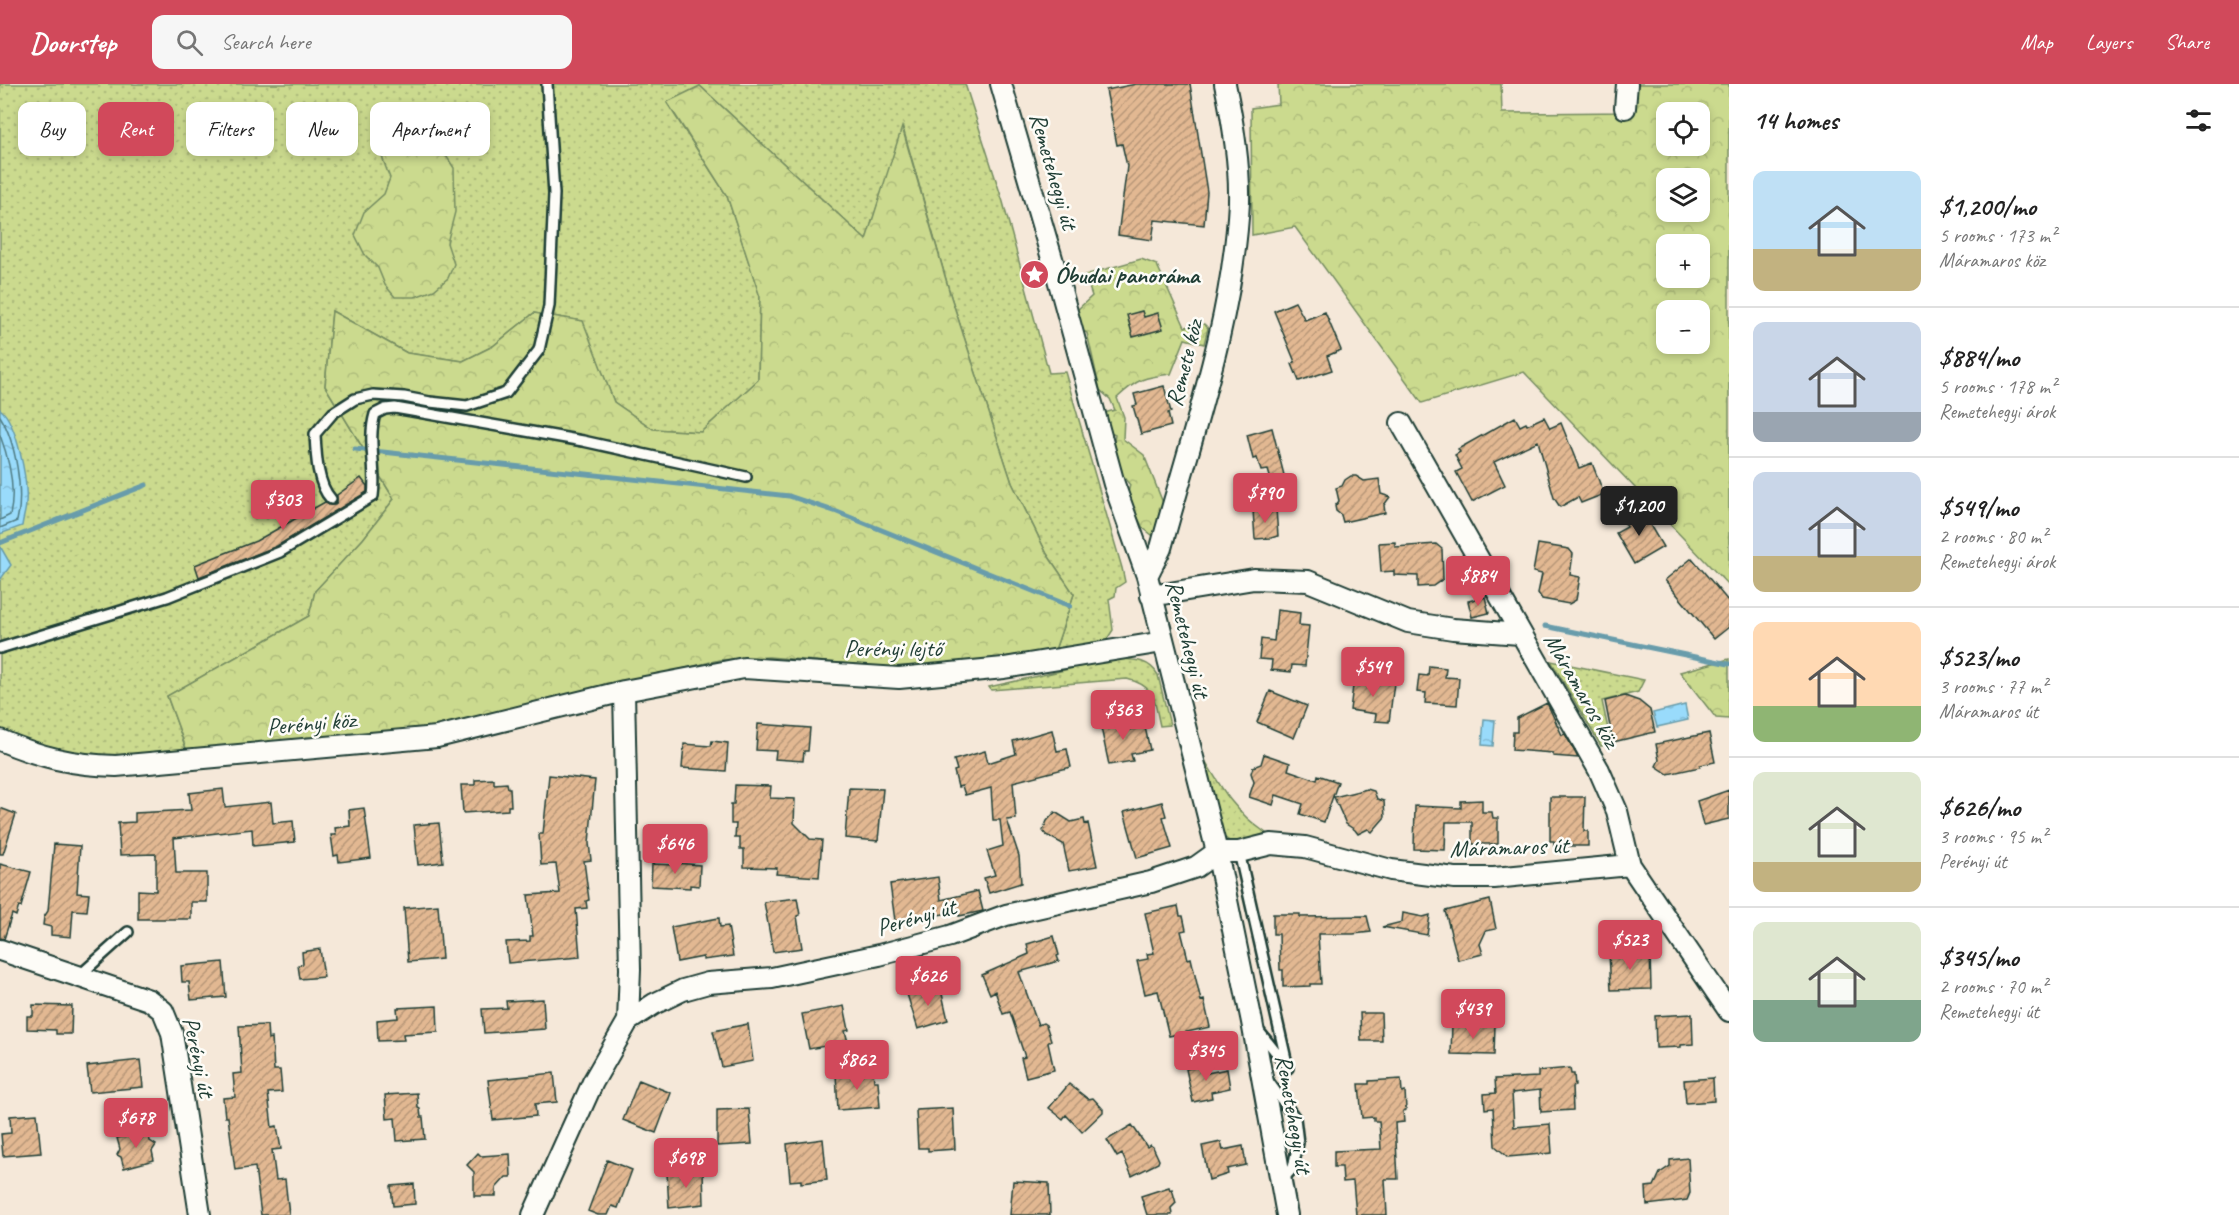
<!DOCTYPE html>
<html lang="en">
<head>
<meta charset="utf-8">
<style>
  :root { --surface:#fff; --page:#f6f6f6; --text:#222; --muted:#767676; --line:#e0e0e0; --accent:#d1495b }
  body { margin:0; font-family:Caveat,sans-serif; background:var(--page); color:var(--text); height:100vh; display:flex; flex-direction:column; font-size:22px; white-space:nowrap }
  * { box-sizing:border-box; margin:0 }
  p { font-size:20px; color:var(--muted) }
  .icon { flex:none; width:33px; height:33px; fill:none; stroke:currentColor; stroke-width:2; stroke-linecap:round; stroke-linejoin:round }
  .map { position:relative; flex:1; overflow:hidden }
  .drawer { display:flex; flex-direction:column; background:var(--surface); width:510px }
  .drawer>* { flex:none }
  .banner { position:absolute; left:18px; top:18px; width:570px; height:54px; display:flex; gap:12px }
  .controls { position:absolute; left:1656px; top:18px; display:grid; gap:12px }
  .controls a { display:grid; place-items:center; width:54px; height:54px; border-radius:12px; background:var(--surface); box-shadow:0 3px 9px #0003; font-size:30px }
  .price { position:absolute; translate:-50% -51px; padding:0 14px; border-radius:6px; background:var(--accent); color:#fff; font-size:20px; line-height:39px; filter:drop-shadow(0 2px 3px #0008) }
  .price::after { content:''; position:absolute; left:50%; top:36px; width:18px; height:14px; margin-left:-9px; background:inherit; clip-path:polygon(0 0,100% 0,50% 100%) }
  .price.on { background:#222; color:#fff }
  ul { padding:0; list-style:none }
  li { display:flex; align-items:center; gap:18px; height:150px; padding:0 24px }
  li+li { border-top:2px solid var(--line) }
  li span { display:grid; place-items:center; flex:none; width:168px; height:120px; border-radius:12px; color:#555 }
  li>.icon { margin-inline-start:auto }
  span .icon { width:72px; height:72px; fill:#fffc; stroke-width:1 }
  li b { font-size:26px }
  h2 { display:flex; justify-content:space-between; align-items:center; height:72px; padding:0 24px; font-size:26px }
  .chip { padding:0 21px; border-radius:12px; background:var(--surface); box-shadow:0 3px 9px #0003; font-size:21px; line-height:54px }
  .chip.on { background:var(--accent); color:#fff }
  header { display:flex; align-items:center; gap:36px; box-sizing:border-box; height:84px; padding:0 30px; background:var(--accent); color:#fff }
  header strong { font-size:28px }
  nav { display:flex; gap:33px; margin-inline-start:auto; font-size:21px }
  .search { width:420px; height:54px; background:var(--page); display:flex; align-items:center; gap:15px; box-sizing:border-box; padding:0 21px; border-radius:12px; color:var(--muted); font-size:22px }
  main { display:flex; flex:1; min-height:0 }
  .map>svg:first-child { display:block }
</style>
</head>
<body>
<header>
<strong>Doorstep</strong>
<div class="search"><svg class="icon" aria-label="search" viewBox="0 0 24 24"><circle cx="10" cy="10" r="6"/><path d="M15 15l6 6"/></svg>Search here</div>
<nav><a>Map</a><a>Layers</a><a>Share</a></nav>
</header>
<main>
<div class="map">
<svg width="1729" height="1131" viewBox="0 0 1729 1131">
  <defs>
    <pattern id="grass-dots" width="8" height="8" patternUnits="userSpaceOnUse" patternTransform="scale(1.5)"><rect width="8" height="8" fill="#cbda8e"/><path d="M2 2h.1M6 6h.1" fill="none" stroke="#aebc7b" stroke-width="1.8" stroke-linecap="round"/></pattern>
    <pattern id="forest-crowns" width="20" height="18" patternUnits="userSpaceOnUse" patternTransform="scale(1.5)"><rect width="20" height="18" fill="#cbda8e"/><path d="M2 6a3 3 0 1 1 6 0M12 15a3 3 0 1 1 6 0" fill="none" stroke="#aebc7b"/></pattern>
    <pattern id="water-ripples" width="26" height="14" patternUnits="userSpaceOnUse" patternTransform="scale(1.5)"><rect width="26" height="14" fill="#99dbfb"/><path d="M2 4q2-2 4 0t4 0M15 11q2-2 4 0t4 0" fill="none" stroke="#83bdd8"/></pattern>
    <pattern id="building-hatch" width="6" height="6" patternUnits="userSpaceOnUse" patternTransform="scale(1.5)"><rect width="6" height="6" fill="#e2b892"/><path d="M-1 1l2-2M0 6l6-6M5 7l2-2" fill="none" stroke="#b79778"/></pattern>
  </defs>
  <rect width="100%" height="100%" fill="#f5e8d9"/>
  <filter id="ink" filterUnits="userSpaceOnUse"><feTurbulence type="fractalNoise" baseFrequency=".0167" numOctaves="2"/><feDisplacementMap in="SourceGraphic" scale="12" xChannelSelector="R" yChannelSelector="G"/><feConvolveMatrix kernelMatrix="1 2 1 2 8 2 1 2 1" color-interpolation-filters="sRGB"/></filter>
  <g filter="url(#ink)">
    <path fill="url(#grass-dots)" stroke="#758c61" stroke-width="1.5" d="M0,0H965L1003,118L1049,289L1065,288L1122,484L1125,498L1116,504L1115,512L1109,515L1113,546L1103,561L1055,566L1074,510L1047,470L1012,399L951,213L903,44L866,156L700,2L667,19L727,112L760,212L758,296L701,348L653,345L614,318L582,237L534,229L493,262L463,277L407,269L332,227L325,302L394,415L363,455L315,507L309,532L167,612L187,667L104,675L60,671L0,648Z
      M1114,575C1132,576 1148,574 1158,591L1170,641L1160,642C1154,616 1156,602 1127,595L991,606L989,603Z
      M1551,577L1644,596L1638,608L1602,617L1611,659L1601,662Z
      M1200,668C1221,703 1232,726 1266,749L1244,758L1232,759L1220,750Z"/>
    <path fill="url(#forest-crowns)" stroke="#758c61" stroke-width="1.5" fill-rule="evenodd" d="M1278,0H1501L1502,29L1631,28L1635,0H1729V502L1524,288L1422,319L1295,143L1252,151L1251,24L1279,20ZM1666,28H1700V62H1666ZM1666,94H1700V128H1666ZM1666,160H1700V194H1666ZM1666,226H1700V260H1666Z
      M700,2L866,156L902,43L951,213L1012,399L1047,470L1074,510L1055,566L945,581L885,583L769,573L719,576L429,646L187,667L167,612L309,532L315,507L363,455L394,415L325,302L332,227L407,269L463,277L493,262L534,229L583,237L614,318L653,345L701,348L758,296L760,213L727,112L667,18Z
      M399,39L431,48L454,84L455,128L447,159L454,180L448,194L434,206L415,213H395L385,201L378,184L365,171L355,151L364,128L384,110L390,94C383,77 375,59 384,41Z
      M1141,175L1157,181L1185,243L1204,240L1208,244L1204,260L1185,255L1171,290C1144,293 1137,295 1117,314L1124,333L1123,355L1144,371L1163,419V440L1156,454L1143,444L1127,412L1130,401C1118,388 1111,369 1115,351L1108,348L1104,329L1115,326L1110,315L1100,306L1087,249L1081,246L1076,227L1092,212L1085,191Z
      M1729,575V635L1716,634L1680,588Z"/>
    <path fill="url(#water-ripples)" stroke="#689cab" stroke-width="1.5" d="M0,325C17,338 28,397 26,419C26,426 23,434 22,442L0,450Z
      M0,462L11,481L0,496Z
      M1685,621L1688,636L1657,643L1653,629Z
      M1484,635L1495,636L1493,662L1482,661Z"/>
    <g fill="none" stroke-linecap="round" stroke-linejoin="round">
      <path stroke="#507c84" stroke-width="1.5" d="M0,332C16,358 24,408 17,437L0,444
        M0,351C9,375 16,405 10,431L0,436"/>
      <path stroke="#689cab" stroke-width="5" d="M355,365L789,412L837,428L1070,522
        M0,459L146,401
        M1545,542L1729,580"/>
    </g>
    <path fill="url(#building-hatch)" stroke="#1f3d34" stroke-width="1.5" d="M1136,0H1190L1207,108L1204,141L1155,136L1152,156L1118,151L1127,82L1122,60L1117,61L1106,6Z
      M1295,218L1305,236L1325,228L1341,266L1327,272L1332,286L1299,297L1292,280L1295,278L1274,227Z
      M1142,227L1144,233L1158,229L1163,245L1133,253L1127,231Z
      M1164,302L1171,328L1168,329L1171,342L1141,350L1133,322L1137,321L1134,310Z
      M1515,333L1520,342L1526,339L1527,341L1544,333L1550,344L1561,339L1579,384L1592,379L1604,410L1581,419L1578,413L1560,423L1554,414L1538,357L1494,378L1505,401L1472,418L1456,388L1462,385L1455,371L1460,368L1458,365Z
      M1272,344L1285,395L1272,399L1268,386L1261,387L1257,374L1253,375L1247,351Z
      M1351,392H1356L1364,397L1379,395L1381,410L1390,413L1384,421L1385,429L1343,438L1341,431L1336,427L1335,422L1339,417L1336,404L1342,402L1345,396Z
      M361,394L367,402V408L277,462L199,493L195,481L256,457L325,418L329,421H335L337,417V411Z
      M1640,424L1663,463L1634,480L1616,449L1627,443L1622,434Z
      M1276,425L1278,452L1271,454L1255,455L1253,426Z
      M1395,458V463L1436,460L1442,465L1443,495L1433,502L1418,503V492L1394,491V487L1381,488L1379,459Z
      M1538,460L1569,465L1573,470L1570,491L1580,493L1576,516L1569,520L1542,515L1538,509L1542,490L1533,488Z
      M1692,474L1729,518V543L1714,555L1665,496Z
      M1485,513L1489,529L1472,533L1468,517Z
      M1277,526L1300,529L1299,541L1309,542L1305,582L1292,581L1291,588L1271,586L1272,576L1259,575L1261,555L1274,557Z
      M1429,582L1446,584L1445,593L1459,594L1457,621L1425,619L1426,609L1417,608L1419,591L1428,592Z
      M1354,594L1394,599L1389,638L1375,637L1376,630L1350,626Z
      M1270,607L1307,622L1294,654L1257,638Z
      M1625,612L1639,617L1650,626L1655,648L1613,658L1605,617Z
      M1547,619L1562,651L1565,650L1578,674L1553,672V669L1512,666L1513,648H1517V634Z
      M1124,634L1127,646L1145,643L1150,666L1131,670L1133,677L1109,681L1100,639Z
      M758,640L810,644L808,667H804L803,677L775,675L776,667L756,666Z
      M1052,646L1057,667L1067,665L1071,683L1013,698L1016,735L1007,736L1019,772L1021,799L989,809L984,794L995,791L987,767L1003,762L1000,736H993L991,704L965,711L962,702L958,703L954,687L957,686L954,676L985,667L988,679L1016,670L1013,657Z
      M1709,649L1715,678L1700,681V683L1668,690L1656,682L1659,676L1656,660Z
      M712,657L728,659L726,687L682,684L684,660L711,662Z
      M1264,670L1290,679L1288,686L1317,696L1318,691L1338,698L1324,738L1300,730L1303,720L1276,711L1273,721L1249,713L1254,698L1251,689L1253,683L1261,680Z
      M549,691L595,696L589,759L591,776L584,777L589,816L586,817L587,824L576,825L580,873L508,879L506,858L530,857V852H533L528,811L560,809L556,780L541,781L539,750H543Z
      M494,695V700L507,699L508,704H510L511,722H508V726L463,729L461,701H475V696Z
      M735,701L771,702L770,714L795,715L794,739L810,755L822,756L819,793L776,790L777,784L744,783V765H740V754H735L736,740H731V720H734Z
      M849,704L883,705L878,757L845,754Z
      M223,705L225,723L271,718L273,739L293,737L295,758L253,762L252,745L174,754L176,789H207V818H191V835H138V806L156,807V770L120,771L118,739L135,738V729L191,726L189,709Z
      M1367,705L1374,707L1377,715L1384,717L1385,733L1372,748L1368,745L1358,750L1355,746L1346,740L1334,713Z
      M1729,706V735L1703,741L1697,717Z
      M1550,713H1585L1584,747H1588V762H1554V757H1550Z
      M1482,716V728H1492L1493,734H1498V760H1472V738H1446L1445,766L1414,765L1415,722L1461,724V717Z
      M1162,718L1166,732L1163,733L1172,764L1137,774L1124,728Z
      M0,724L16,730L3,770H0Z
      M364,724L371,774L339,778L338,771L334,772L331,751H336L335,744L350,742L349,726Z
      M1055,728L1071,738L1084,735L1085,740L1088,739L1097,782L1069,787L1063,760L1046,751L1043,747L1047,737Z
      M439,739L443,778L418,781L414,741Z
      M54,760L80,762L77,809L89,810L87,827L73,826L71,853L51,851V843L43,841L44,833L48,827Z
      M675,779L700,781L699,802L690,801V804L651,802L652,780L675,781Z
      M0,780L31,788L21,823L19,822L16,832L12,830L4,855L0,854Z
      M938,793L941,816L978,807L983,827L959,832L958,828L895,837L890,800Z
      M797,814L800,831L797,832L802,864L773,868L764,818Z
      M1490,816L1496,845L1486,847L1480,860L1483,870L1458,876L1445,827Z
      M438,821L442,875L408,878L404,824Z
      M1178,822L1180,832H1183L1186,846L1181,847L1188,875L1191,874L1201,917L1204,916L1210,943L1169,952L1158,907L1145,910L1137,877L1148,875L1147,870L1154,869L1145,829Z
      M1403,829L1423,833L1430,831L1427,851L1382,843L1402,838Z
      M1273,830H1300V833L1367,832L1371,848L1353,850H1318L1321,900H1310V902L1283,903V886H1280L1279,850H1273Z
      M719,834L720,843L728,842L733,872L703,876V873L677,878L671,843Z
      M1054,852L1059,871L1057,872L1059,877L1019,888L1038,941L1043,939L1046,941L1051,956L1048,959L1054,986L1026,993L1021,974L1025,973L1010,928L1003,930L995,907L990,910L982,891L1029,870L1027,860Z
      M320,865L324,893L300,895L298,881L303,880L302,868Z
      M1650,868L1651,905L1611,906L1609,869Z
      M223,878L226,913L191,916L189,898H182L181,882Z
      M940,901L948,936L918,945L907,910Z
      M543,915L545,945L484,949L482,925L507,924L506,917Z
      M33,921L72,922L71,950H56V946L27,945V932H33Z
      M437,922L438,948L403,950L404,956L378,957L377,936L398,934L397,924Z
      M844,922L849,946L845,947L848,958L809,965L802,930Z
      M1360,929H1381L1382,957H1361Z
      M1692,930L1693,960L1681,961V963L1656,964L1655,932Z
      M748,940L753,977L722,983L713,947Z
      M1452,940L1495,941L1494,971L1451,970Z
      M267,941L268,955L272,954L274,986H280L282,1008L268,1009L272,1043L277,1042L281,1065L272,1066L276,1096L285,1095L289,1131H261L255,1083L235,1086L228,1033H225L223,1014L235,1013L233,990L242,989L239,942Z
      M140,976L143,1003L90,1008L87,982Z
      M1205,981L1207,989L1227,985L1230,1004L1211,1008L1212,1014L1193,1018L1186,985Z
      M1570,984L1571,990H1574L1575,1002L1572,1003L1573,1026L1541,1028L1540,1006L1512,1009L1514,1043L1550,1040L1552,1069L1508,1073L1495,1062L1493,1024L1485,1025L1484,1010L1496,1009L1495,995L1538,993V987Z
      M873,987L874,997H878L880,1023L838,1026L836,990Z
      M554,989L557,1018L535,1020L536,1032L493,1036L488,996Z
      M1713,994L1714,1017L1686,1019L1684,996Z
      M1401,995L1402,1008L1405,1007L1406,1026L1403,1027L1404,1038L1395,1039L1398,1095H1385L1387,1131H1356L1353,1097L1343,1098L1342,1083H1334V1067L1381,1065L1379,1037H1374V1033L1362,1034L1359,1000H1369V997Z
      M639,996L671,1009L656,1049L623,1036Z
      M1069,1000L1088,1015L1093,1014L1103,1025V1028L1082,1048L1066,1031L1063,1035L1049,1024Z
      M417,1009L418,1024L420,1025L421,1033H423L425,1055L397,1057L395,1034L387,1035L385,1011Z
      M953,1024L955,1065L928,1067V1064H918L916,1026Z
      M749,1025L752,1060L717,1062V1026Z
      M37,1030L41,1069L3,1072L1,1050L11,1049L10,1032Z
      M1132,1041L1147,1063L1150,1061L1153,1063L1159,1076L1158,1079L1132,1092L1122,1070L1117,1073L1107,1056Z
      M148,1048L150,1057L156,1061L152,1067L154,1076L124,1084L121,1073L117,1071L120,1065L117,1054Z
      M823,1055L827,1096L801,1099V1096L790,1097L787,1060Z
      M1221,1058L1223,1066L1243,1062L1246,1081L1227,1085L1228,1090L1209,1096L1202,1062Z
      M478,1069L481,1072L510,1070L511,1093H506L496,1104V1112H474V1088L467,1081Z
      M1688,1074L1690,1109L1687,1116L1647,1121L1646,1103L1654,1102L1660,1089L1670,1082V1076Z
      M607,1076L632,1086L618,1124L612,1122L608,1131H598L588,1127Z
      M703,1087L704,1120L669,1124L667,1089Z
      M1013,1097L1049,1099L1050,1131H1010Z
      M414,1100L415,1120L393,1122L391,1102Z
      M1169,1103L1170,1106L1172,1105L1176,1119L1171,1124L1172,1131H1147L1141,1112Z"/>
    <g fill="none" stroke-linecap="round" stroke-linejoin="round">
      <defs>
        <path id="lane" d="M331,415C317,400 316,370 315,350L333,329L355,315L373,311L404,313L430,318L467,322L506,309L539,266L549,222L554,110L547,0
          M0,564L167,513L280,468L373,412C377,384 367,357 375,330L385,325L395,324L583,357L746,393
          M1239,768L1288,984
          M79,892L128,848
          M1258,946L1287,982
          M1268,997L1295,1034L1298,1059L1293,1084L1283,1095"/>
        <path id="street" d="M1001,0L1058,195L1114,400L1147,492L1217,768L1252,938L1287,1131
          M1625,24L1627,0
          M1401,339L1599,686L1617,727L1630,781L1729,927
          M1147,492L1161,464C1192,350 1233,236 1239,118C1240,78 1233,38 1225,0
          M1151,512L1254,495L1308,497L1408,538L1453,545L1520,550
          M624,607L630,885L628,937
          M0,656C40,673 72,681 116,682L437,653L624,607L744,584L899,594L1004,584L1163,558
          M0,866L149,916L163,927L172,949L200,1131
          M533,1131L593,998L628,937L654,920L683,906L708,899L772,894L879,871L950,852L1006,831L1151,798L1196,783L1217,768H1239L1271,760L1305,763L1391,786L1455,794H1494L1630,781"/>
      </defs>
      <use href="#lane" stroke="#1f3d34" stroke-width="14"/>
      <use href="#street" stroke="#1f3d34" stroke-width="24"/>
      <use href="#lane" stroke="#fdfcf7" stroke-width="9"/>
      <use href="#street" stroke="#fdfcf7" stroke-width="20"/>
    </g>
  </g>
  <defs>
    <symbol id="sight-disc" viewBox="-11 -11 22 22"><circle r="9.5" fill="#d1495b" stroke="#fdfcf7"/><path d="M0-6L1.8-2.2L6-1.7L2.9 1.2L3.7 5.4L0 3.3L-3.7 5.4L-2.9 1.2L-6-1.7L-1.8-2.2Z" fill="#fff"/></symbol>
  </defs>
  <g fill-rule="evenodd">
    <use href="#sight-disc" x="1018" y="174" width="33" height="33"/>
  </g>
  <g text-anchor="middle" dominant-baseline="central" stroke-width="5" stroke-linejoin="round" paint-order="stroke">
    <g font-size="24" fill="#1f3d34" stroke="#fdfcf7">
      <text transform="translate(1054 87) rotate(74)">Remetehegyi út</text>
      <text transform="translate(1184 279) rotate(-76)">Remete köz</text>
      <text transform="translate(1188 555) rotate(76)">Remetehegyi út</text>
      <text x="893" y="564">Perényi lejtő</text>
      <text transform="translate(1582 606) rotate(60)">Máramaros köz</text>
      <text transform="translate(311 639) rotate(-5)">Perényi köz</text>
      <text transform="translate(1509 763) rotate(-2)">Máramaros út</text>
      <text transform="translate(916 833) rotate(-16)">Perényi út</text>
      <text transform="translate(199 973) rotate(78)">Perényi út</text>
      <text transform="translate(1294 1030) rotate(80)">Remetehegyi út</text>
    </g>
    <g font-size="24" font-weight="bold" fill="#1f3d34" stroke="#fdfcf7" text-anchor="start">
      <text x="1055" y="191">Óbudai panoráma</text>
    </g>
  </g>
</svg>
<div class="controls">
<a><svg class="icon" aria-label="locate" viewBox="0 0 24 24"><circle cx="12" cy="12" r="6"/><path d="M12 2v4M12 18v4M2 12h4M18 12h4"/></svg></a>
<a><svg class="icon" aria-label="layers" viewBox="0 0 24 24"><path d="M12 4l9 5-9 5-9-5zM3 14l9 5 9-5"/></svg></a>
<a>+</a>
<a>−</a>
</div>
<b class="price" style="left:1265px;top:440px">$790</b>
<b class="price" style="left:283px;top:447px">$303</b>
<b class="price on" style="left:1639px;top:453px">$1,200</b>
<b class="price" style="left:1478px;top:523px">$884</b>
<b class="price" style="left:1373px;top:614px">$549</b>
<b class="price" style="left:1123px;top:657px">$363</b>
<b class="price" style="left:675px;top:791px">$646</b>
<b class="price" style="left:1630px;top:887px">$523</b>
<b class="price" style="left:928px;top:923px">$626</b>
<b class="price" style="left:1473px;top:956px">$439</b>
<b class="price" style="left:1206px;top:998px">$345</b>
<b class="price" style="left:857px;top:1007px">$862</b>
<b class="price" style="left:136px;top:1065px">$678</b>
<b class="price" style="left:686px;top:1105px">$698</b>
<div class="banner">
<a class="chip">Buy</a>
<a class="chip on">Rent</a>
<a class="chip">Filters</a>
<a class="chip">New</a>
<a class="chip">Apartment</a>
</div>
</div>
<section class="drawer">
<h2>14 homes<svg class="icon" aria-label="filters" viewBox="0 0 24 24"><path d="M4 7h16M4 17h16"/><circle cx="9" cy="7" r="2"/><circle cx="15" cy="17" r="2"/></svg></h2>
<ul>
<li><span style="background:linear-gradient(#bfe0f5 65%,#c2b280 0)"><svg class="icon" aria-label="home" viewBox="0 0 24 24"><path d="M3 11l9-7 9 7M6 9v11h12V9"/></svg></span><div><b>$1,200/mo</b><p>5 rooms · 173 m²</p><p>Máramaros köz</p></div></li>
<li><span style="background:linear-gradient(#c9d6e8 75%,#9aa5b1 0)"><svg class="icon" aria-label="home" viewBox="0 0 24 24"><path d="M3 11l9-7 9 7M6 9v11h12V9"/></svg></span><div><b>$884/mo</b><p>5 rooms · 178 m²</p><p>Remetehegyi árok</p></div></li>
<li><span style="background:linear-gradient(#c9d6e8 70%,#c2b280 0)"><svg class="icon" aria-label="home" viewBox="0 0 24 24"><path d="M3 11l9-7 9 7M6 9v11h12V9"/></svg></span><div><b>$549/mo</b><p>2 rooms · 80 m²</p><p>Remetehegyi árok</p></div></li>
<li><span style="background:linear-gradient(#ffd9b3 70%,#8fb573 0)"><svg class="icon" aria-label="home" viewBox="0 0 24 24"><path d="M3 11l9-7 9 7M6 9v11h12V9"/></svg></span><div><b>$523/mo</b><p>3 rooms · 77 m²</p><p>Máramaros út</p></div></li>
<li><span style="background:linear-gradient(#dfe7d0 75%,#c2b280 0)"><svg class="icon" aria-label="home" viewBox="0 0 24 24"><path d="M3 11l9-7 9 7M6 9v11h12V9"/></svg></span><div><b>$626/mo</b><p>3 rooms · 95 m²</p><p>Perényi út</p></div></li>
<li><span style="background:linear-gradient(#dfe7d0 65%,#7fa58c 0)"><svg class="icon" aria-label="home" viewBox="0 0 24 24"><path d="M3 11l9-7 9 7M6 9v11h12V9"/></svg></span><div><b>$345/mo</b><p>2 rooms · 70 m²</p><p>Remetehegyi út</p></div></li>
</ul>
</section>
</main>
</body>
</html>
